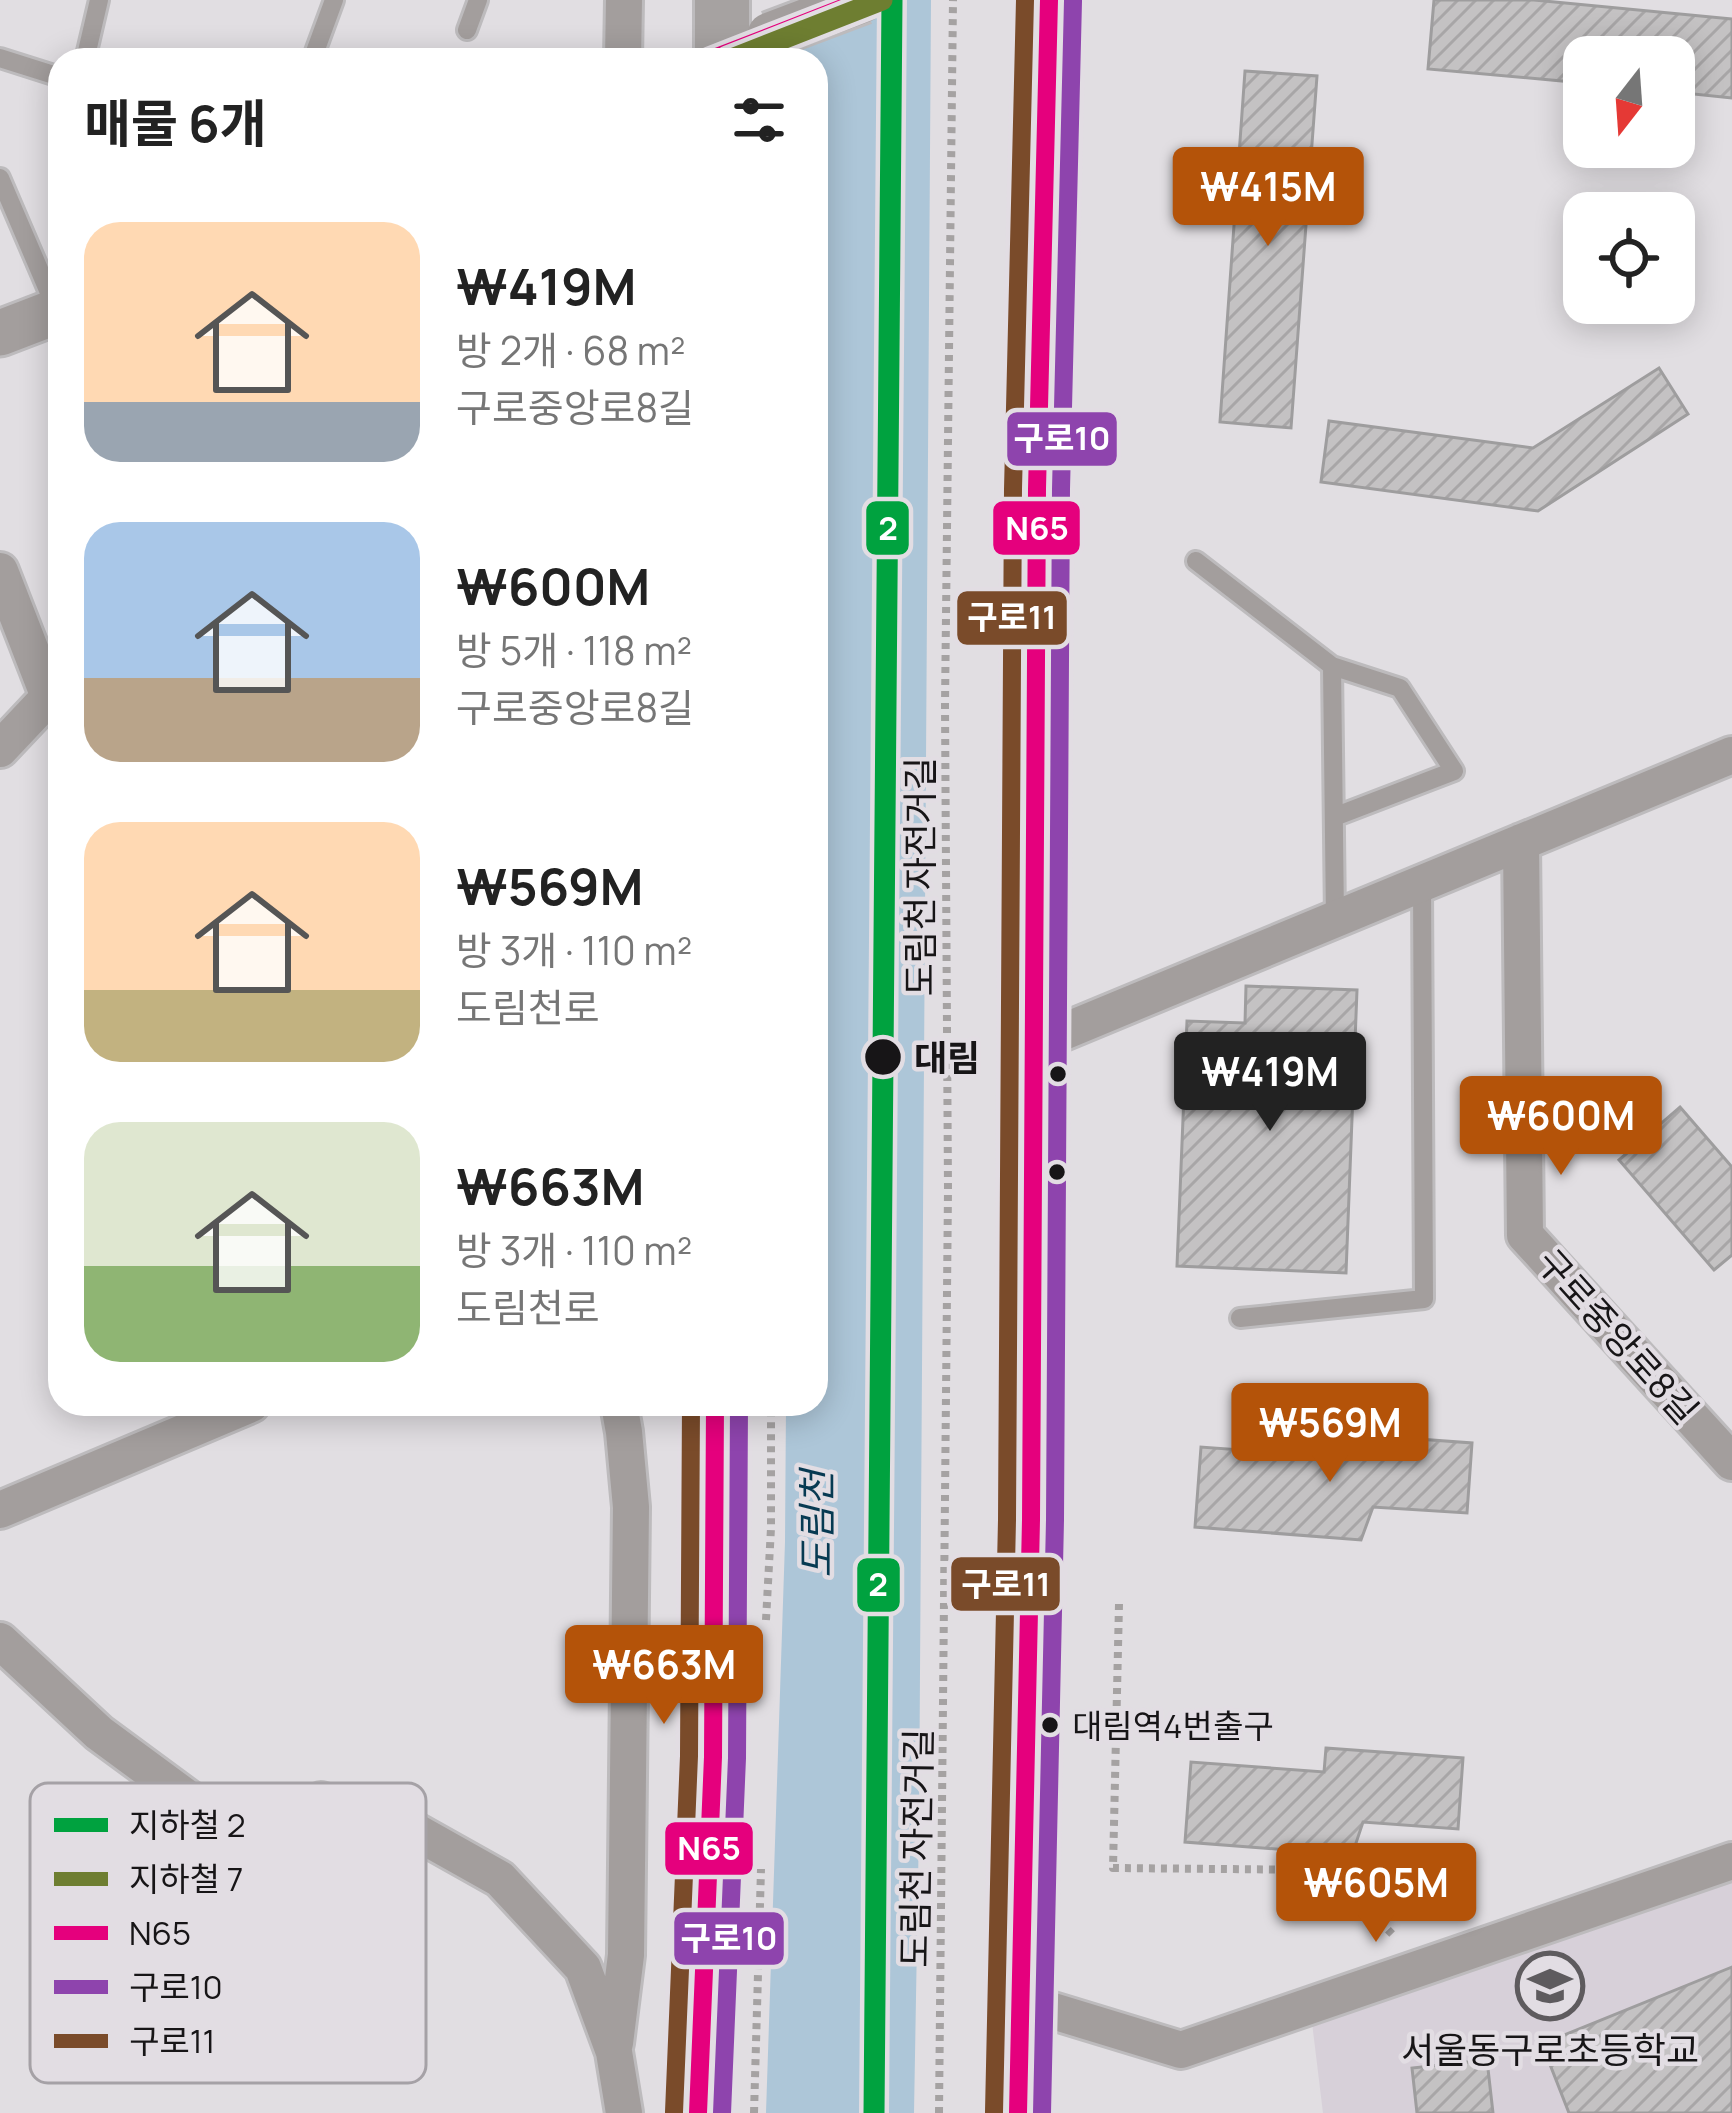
<!DOCTYPE html>
<html lang="ko">
<head>
<meta charset="utf-8">
<style>
  :root { --surface:#fff; --page:#f6f6f6; --text:#222; --muted:#767676; --accent:#b45309 }
  body { margin:0; font-family:Manrope,"Noto Sans KR",sans-serif; background:var(--page); color:var(--text); height:100vh; display:flex; flex-direction:column; font-size:45px; white-space:nowrap }
  * { box-sizing:border-box; margin:0 }
  p { font-size:39px; color:var(--muted) }
  .icon { flex:none; width:66px; height:66px; fill:none; stroke:currentColor; stroke-width:2; stroke-linecap:round; stroke-linejoin:round }
  .map { position:relative; flex:1; overflow:hidden }
  .drawer { position:absolute; left:48px; top:48px; width:780px; height:1368px; display:flex; flex-direction:column; background:var(--surface); border-radius:36px; box-shadow:0 6px 30px #0003 }
  .drawer>* { flex:none }
  .needle { width:78px; rotate:197deg }
  .tools { position:absolute; left:1563px; top:36px; display:grid; gap:24px }
  .tools a { display:grid; place-items:center; width:132px; height:132px; border-radius:24px; background:var(--surface); box-shadow:0 6px 30px #0003; font-size:60px }
  .price { position:absolute; translate:-50% -102px; padding:0 27px; border-radius:12px; background:var(--accent); color:#fff; font-size:39px; line-height:78px; filter:drop-shadow(0 3px 6px #0008) }
  .price::after { content:''; position:absolute; left:50%; top:72px; width:36px; height:27px; margin-left:-18px; background:inherit; clip-path:polygon(0 0,100% 0,50% 100%) }
  .price.on { background:#222; color:#fff }
  ul { padding:0; list-style:none }
  li { display:flex; align-items:center; gap:36px; height:300px; padding:0 36px }
  li span { display:grid; place-items:center; flex:none; width:336px; height:240px; border-radius:36px; color:#555 }
  li>.icon { margin-inline-start:auto }
  span .icon { width:144px; height:144px; fill:#fffc; stroke-width:1 }
  li b { font-size:51px }
  h2 { display:flex; justify-content:space-between; align-items:center; height:144px; padding:0 36px; font-size:51px }
  .map>svg:first-child { display:block }
</style>
</head>
<body>
<div class="map">
<svg width="1732" height="2113" viewBox="0 0 1732 2113">
  <defs>
    <pattern id="building-hatch" width="6" height="6" patternUnits="userSpaceOnUse" patternTransform="scale(3)"><rect width="6" height="6" fill="#c4c2c3"/><path d="M-1 1l2-2M0 6l6-6M5 7l2-2" fill="none" stroke="#a8a6a7"/></pattern>
  </defs>
  <rect width="100%" height="100%" fill="#e1dee2"/>
  <path fill="#d7d0d9" d="M1732,1861V2113H1323L1310,2006Z"/>
  <path fill="#adc6d8" d="M794,0H931L919,1825L914,2113H766L785,1542L786,1404H816V60H794Z"/>
  <path fill="url(#building-hatch)" stroke="#9e9d9e" stroke-width="3" d="M1434,0H1534L1732,19V98L1674,92V57H1584V83L1428,69Z
    M1245,71L1317,76L1291,428L1220,422Z
    M1659,368L1688,414L1538,511L1321,482L1329,421L1533,448Z
    M1246,986L1357,990L1346,1273L1177,1266L1187,1021L1245,1023Z
    M1680,1107L1732,1167V1255L1714,1270L1619,1160Z
    M1336,1433L1472,1443L1467,1513L1373,1507L1361,1540L1195,1527L1201,1447L1334,1457Z
    M1326,1748L1463,1758L1458,1829L1363,1822L1352,1855L1185,1842L1191,1762L1324,1772Z
    M1732,1967V2113H1569L1542,2044Z
    M1487,2060L1493,2113H1417L1412,2068Z"/>
  <g fill="none" stroke-linecap="round" stroke-linejoin="round">
    <defs>
      <path id="service" d="M467,30L478,0
        M0,58L60,77
        M85,60L99,0
        M312,60L334,0
        M0,178L57,311
        M1196,561L1332,666L1335,919
        M1332,666L1400,688L1454,771L1334,817
        M1240,1318L1424,1299L1422,883"/>
      <path id="minor" d="M623,60L624,0
        M0,571L49,697L0,749
        M1521,842L1525,1235L1732,1462
        M1034,1044L1732,755
        M0,1510L251,1404
        M0,1641L99,1733L247,1842L321,1801L411,1829L500,1879L583,1968L614,2052L624,2113
        M1020,2001L1181,2050L1732,1861
        M615,2043L626,1955L631,1507L624,1432L619,1404"/>
      <path id="tertiary" d="M0,333L60,310"/>
      <path id="primary" d="M722,60V0
        M698,2113L713,1757L715,1404
        M1018,2113L1031,1520L1037,489L1049,0"/>
    </defs>
    <use href="#service" stroke="#bdbbbd" stroke-width="24"/>
    <use href="#minor" stroke="#bdbbbd" stroke-width="42"/>
    <use href="#tertiary" stroke="#bdbbbd" stroke-width="51"/>
    <use href="#primary" stroke="#bdbbbd" stroke-width="60"/>
    <path stroke="#a5a2a2" stroke-width="8" stroke-dasharray="6 6" stroke-linecap="butt" d="M1119,1604L1113,1868L1329,1870L1395,1937
      M766,1620L771,1528V1404
      M754,2113L761,1869
      M939,2113L948,1190L945,705L953,0"/>
    <use href="#service" stroke="#a39e9d" stroke-width="18"/>
    <use href="#minor" stroke="#a39e9d" stroke-width="36"/>
    <use href="#tertiary" stroke="#a39e9d" stroke-width="45"/>
    <use href="#primary" stroke="#a6a2a1" stroke-width="54"/>
    <defs>
      <path id="tertiary-bridge" d="M770,35L863,0"/>
    </defs>
    <use href="#tertiary-bridge" stroke="#bdbbbd" stroke-width="51" stroke-linecap="butt"/>
    <use href="#tertiary-bridge" stroke="#a39e9d" stroke-width="45"/>
    <defs>
      <path id="bus-1" d="M709,60L863,0
        M698,2113L713,1757L715,1404
        M1018,2113L1031,1520L1037,489L1049,0"/>
      <path id="bus-2" d="M722,2113L737,1758L739,1404
        M1042,2113L1055,1520L1061,489L1073,1"/>
      <path id="bus-3" d="M674,2112L689,1756L691,1404
        M994,2112L1007,1520L1013,489L1025,0"/>
    </defs>
    <use href="#bus-1" stroke="#e2dde3" stroke-width="27"/>
    <use href="#bus-2" stroke="#e2dde3" stroke-width="27"/>
    <use href="#bus-3" stroke="#e2dde3" stroke-width="27"/>
    <use href="#bus-1" stroke="#e5007d" stroke-width="18"/>
    <use href="#bus-2" stroke="#8e44ad" stroke-width="18"/>
    <use href="#bus-3" stroke="#7a4b2a" stroke-width="18"/>
    <defs>
      <path id="metro-1" d="M874,2113L892,0"/>
      <path id="metro-2" d="M729,60L882,0"/>
    </defs>
    <use href="#metro-1" stroke="#e2dde3" stroke-width="30"/>
    <use href="#metro-2" stroke="#e2dde3" stroke-width="30"/>
    <use href="#metro-1" stroke="#00a23f" stroke-width="21"/>
    <use href="#metro-2" stroke="#6e7e31" stroke-width="21"/>
  </g>
  <defs>
    <symbol id="school-ring" viewBox="-11 -11 22 22"><circle r="9.5" fill="#e2dde3" stroke="#5e5b5e" stroke-width="1.5"/><path d="M0-5L7-2L0 1L-7-2ZM-4 1L0 2.5L4 1V4Q0 6-4 4Z" fill="#5e5b5e"/></symbol>
  </defs>
  <g fill-rule="evenodd">
    <use href="#school-ring" x="1512" y="1948" width="76" height="76"/>
  </g>
  <g fill="#171517" stroke="#e2dde3" stroke-width="4.5">
    <circle cx="883" cy="1057" r="20"/>
    <circle cx="1058" cy="1074" r="10"/>
    <circle cx="1057" cy="1172" r="10"/>
    <circle cx="1050" cy="1725" r="10"/>
  </g>
  <g text-anchor="middle" dominant-baseline="central" stroke-width="9" stroke-linejoin="round" paint-order="stroke">
    <g font-size="33" fill="#171517" stroke="#e2dde3" text-anchor="start">
      <text x="1072" y="1725">대림역4번출구</text>
    </g>
    <g font-size="36" fill="#171517" stroke="#e2dde3">
      <text transform="translate(919 877) rotate(-90)">도림천 자전거길</text>
      <text transform="translate(1618 1336) rotate(48)">구로중앙로8길</text>
      <text transform="translate(916 1848) rotate(-89)">도림천 자전거길</text>
    </g>
    <g font-size="36" font-weight="bold" fill="#171517" stroke="#e2dde3" text-anchor="start">
      <text x="914" y="1057">대림</text>
    </g>
    <g font-size="36" fill="#171517" stroke="#e2dde3">
      <text x="1550" y="2049">서울동구로초등학교</text>
    </g>
    <g font-size="39" font-style="italic" fill="#073a52" stroke="#e2dde3">
      <text transform="translate(816 1524) rotate(-90)">도림천</text>
    </g>
  </g>
  <rect x="30" y="1783" width="396" height="300" rx="18" fill="#e2dde3" stroke="#a5a1a6" stroke-width="3"/>
  <rect x="54" y="1818" width="54" height="14" fill="#00a23f"/>
  <rect x="54" y="1872" width="54" height="14" fill="#6e7e31"/>
  <rect x="54" y="1926" width="54" height="14" fill="#e5007d"/>
  <rect x="54" y="1980" width="54" height="14" fill="#8e44ad"/>
  <rect x="54" y="2034" width="54" height="14" fill="#7a4b2a"/>
  <g font-size="33" fill="#171517">
    <text x="129" y="1837">지하철 2</text>
    <text x="129" y="1891">지하철 7</text>
    <text x="129" y="1945">N65</text>
    <text x="129" y="1999">구로10</text>
    <text x="129" y="2053">구로11</text>
  </g>
  <g stroke="#e2dde3" stroke-width="4.5">
    <rect x="1005" y="410" width="114" height="58" rx="12" fill="#8e44ad"/>
    <rect x="991" y="499" width="91" height="58" rx="12" fill="#e5007d"/>
    <rect x="864" y="499" width="47" height="58" rx="12" fill="#00a23f"/>
    <rect x="955" y="589" width="114" height="58" rx="12" fill="#7a4b2a"/>
    <rect x="949" y="1555" width="113" height="58" rx="12" fill="#7a4b2a"/>
    <rect x="855" y="1556" width="47" height="58" rx="12" fill="#00a23f"/>
    <rect x="663" y="1820" width="92" height="57" rx="12" fill="#e5007d"/>
    <rect x="672" y="1910" width="114" height="57" rx="12" fill="#8e44ad"/>
  </g>
  <g font-size="33" text-anchor="middle" font-weight="bold" fill="#fff">
    <text x="1062" y="450">구로10</text>
    <text x="1037" y="540">N65</text>
    <text x="888" y="540">2</text>
    <text x="1012" y="629">구로11</text>
    <text x="1006" y="1596">구로11</text>
    <text x="878" y="1596">2</text>
    <text x="709" y="1860">N65</text>
    <text x="729" y="1950">구로10</text>
  </g>
</svg>
<div class="tools">
<a><svg class="needle" viewBox="-14 -14 28 28"><path d="M0-13l5 13h-10z" fill="#e53935"/><path d="M0 13l5-13h-10z" fill="#767676"/></svg></a>
<a><svg class="icon" aria-label="locate" viewBox="0 0 24 24"><circle cx="12" cy="12" r="6"/><path d="M12 2v4M12 18v4M2 12h4M18 12h4"/></svg></a>
</div>
<b class="price" style="left:1268px;top:249px">₩415M</b>
<b class="price on" style="left:1270px;top:1134px">₩419M</b>
<b class="price" style="left:1561px;top:1178px">₩600M</b>
<b class="price" style="left:1330px;top:1485px">₩569M</b>
<b class="price" style="left:664px;top:1727px">₩663M</b>
<b class="price" style="left:1376px;top:1945px">₩605M</b>
<section class="drawer">
<h2>매물 6개<svg class="icon" aria-label="filters" viewBox="0 0 24 24"><path d="M4 7h16M4 17h16"/><circle cx="9" cy="7" r="2"/><circle cx="15" cy="17" r="2"/></svg></h2>
<ul>
<li><span style="background:linear-gradient(#ffd9b3 75%,#9aa5b1 0)"><svg class="icon" aria-label="home" viewBox="0 0 24 24"><path d="M3 11l9-7 9 7M6 9v11h12V9"/></svg></span><div><b>₩419M</b><p>방 2개 · 68 m²</p><p>구로중앙로8길</p></div></li>
<li><span style="background:linear-gradient(#a9c7e8 65%,#b9a48a 0)"><svg class="icon" aria-label="home" viewBox="0 0 24 24"><path d="M3 11l9-7 9 7M6 9v11h12V9"/></svg></span><div><b>₩600M</b><p>방 5개 · 118 m²</p><p>구로중앙로8길</p></div></li>
<li><span style="background:linear-gradient(#ffd9b3 70%,#c2b280 0)"><svg class="icon" aria-label="home" viewBox="0 0 24 24"><path d="M3 11l9-7 9 7M6 9v11h12V9"/></svg></span><div><b>₩569M</b><p>방 3개 · 110 m²</p><p>도림천로</p></div></li>
<li><span style="background:linear-gradient(#dfe7d0 60%,#8fb573 0)"><svg class="icon" aria-label="home" viewBox="0 0 24 24"><path d="M3 11l9-7 9 7M6 9v11h12V9"/></svg></span><div><b>₩663M</b><p>방 3개 · 110 m²</p><p>도림천로</p></div></li>
</ul>
</section>
</div>
</body>
</html>
